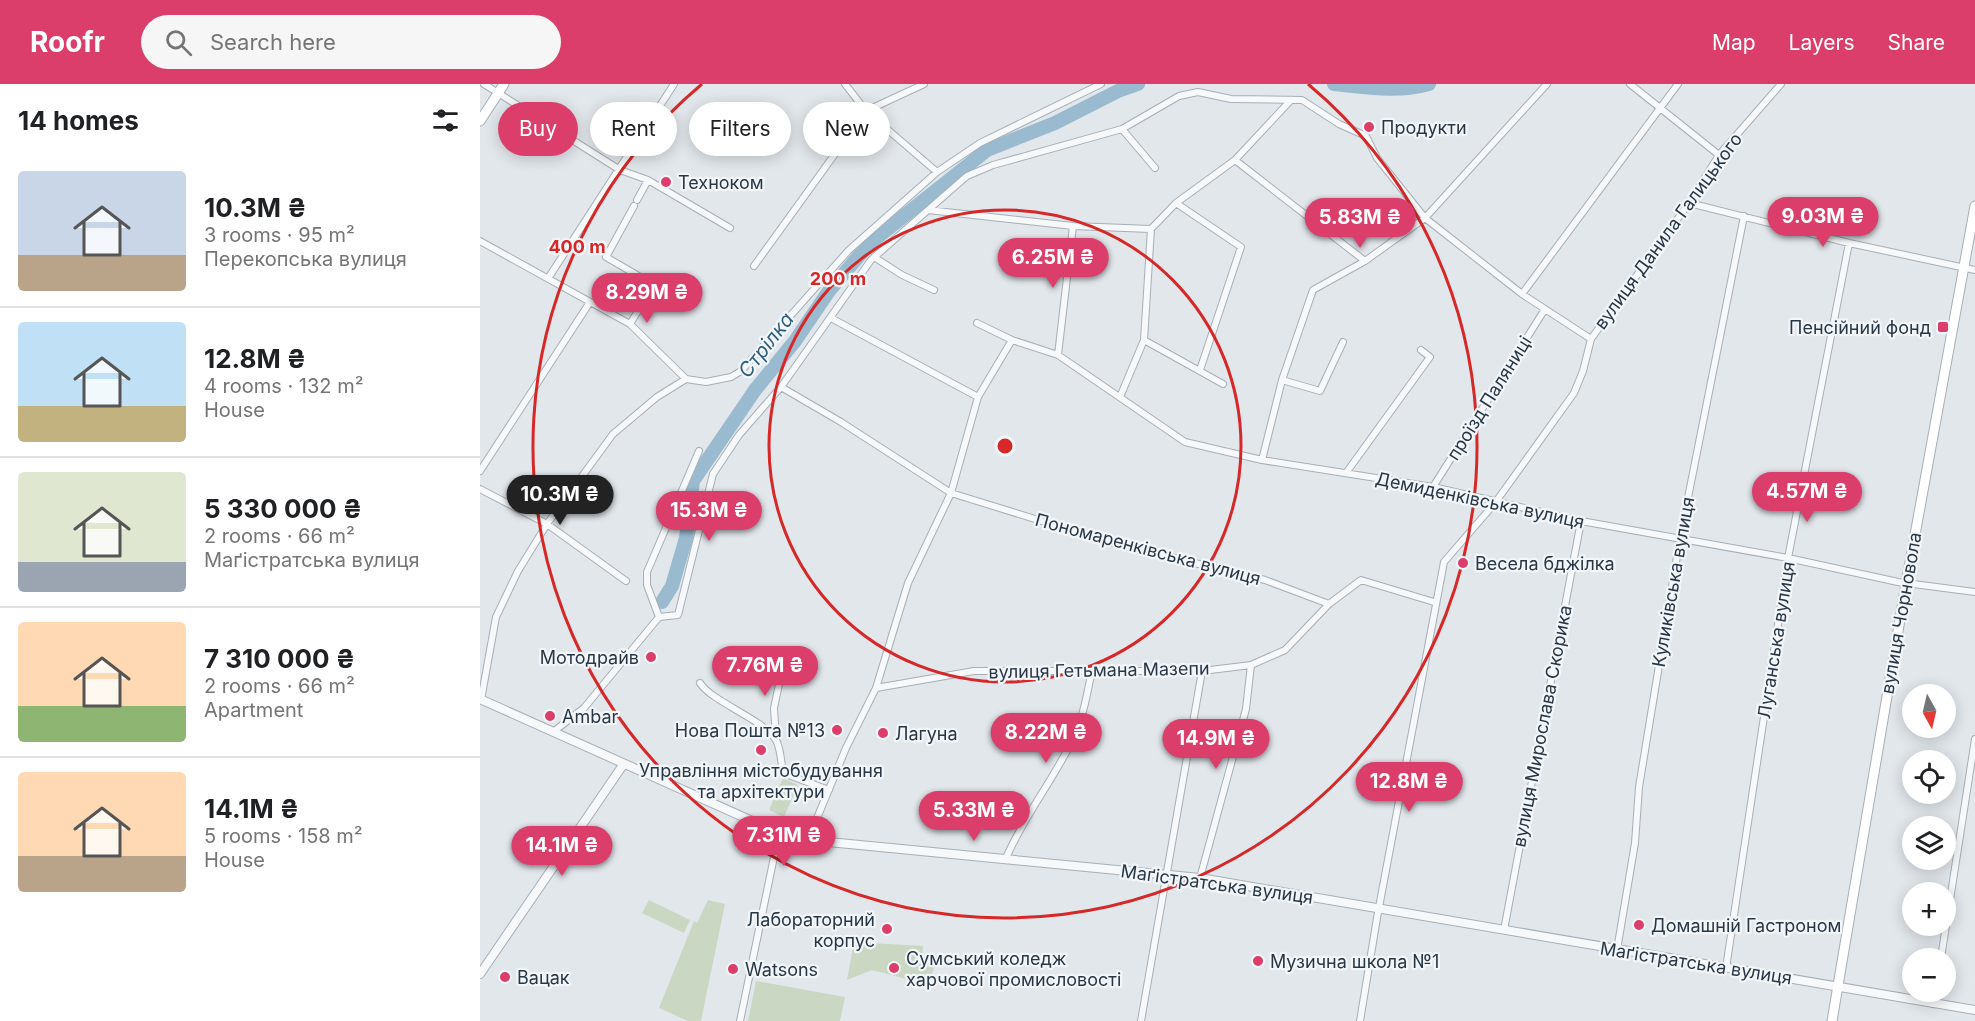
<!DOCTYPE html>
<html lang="en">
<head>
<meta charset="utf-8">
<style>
  :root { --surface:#fff; --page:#f6f6f6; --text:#202124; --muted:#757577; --line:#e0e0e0; --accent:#db3e6b }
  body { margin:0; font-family:Inter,sans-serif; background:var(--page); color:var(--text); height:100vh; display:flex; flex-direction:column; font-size:22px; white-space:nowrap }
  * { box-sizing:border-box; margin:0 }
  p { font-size:20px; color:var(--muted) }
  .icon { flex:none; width:33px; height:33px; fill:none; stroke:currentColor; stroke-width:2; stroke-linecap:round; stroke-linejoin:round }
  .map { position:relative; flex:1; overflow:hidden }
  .details { display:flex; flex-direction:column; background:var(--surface); width:480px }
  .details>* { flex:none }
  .top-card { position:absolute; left:18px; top:18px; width:570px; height:54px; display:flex; gap:12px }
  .needle { width:39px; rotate:172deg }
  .tools { position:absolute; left:1422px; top:600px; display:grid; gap:12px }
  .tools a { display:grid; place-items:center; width:54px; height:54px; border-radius:50%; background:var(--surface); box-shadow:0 3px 15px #0003; font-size:30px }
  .price { position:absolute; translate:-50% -51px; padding:0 14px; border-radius:21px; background:var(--accent); color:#fff; font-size:20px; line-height:39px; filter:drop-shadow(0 2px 3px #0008) }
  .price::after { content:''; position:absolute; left:50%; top:36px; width:18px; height:14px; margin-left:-9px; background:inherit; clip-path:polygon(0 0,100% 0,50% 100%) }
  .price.current { background:#222; color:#fff }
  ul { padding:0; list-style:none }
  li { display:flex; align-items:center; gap:18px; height:150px; padding:0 18px }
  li+li { border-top:2px solid var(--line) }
  li span { display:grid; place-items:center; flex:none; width:168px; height:120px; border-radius:6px; color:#555 }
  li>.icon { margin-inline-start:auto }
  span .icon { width:72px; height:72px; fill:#fffc; stroke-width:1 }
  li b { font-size:26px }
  h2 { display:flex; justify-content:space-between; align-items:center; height:72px; padding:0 18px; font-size:26px }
  .pill { padding:0 21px; border-radius:27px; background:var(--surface); box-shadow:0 3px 15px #0003; font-size:21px; line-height:54px }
  .pill.current { background:var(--accent); color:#fff }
  header { display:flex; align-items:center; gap:36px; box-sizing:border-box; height:84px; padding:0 30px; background:var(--accent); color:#fff }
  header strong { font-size:28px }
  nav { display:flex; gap:33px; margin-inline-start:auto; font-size:21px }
  .search { width:420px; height:54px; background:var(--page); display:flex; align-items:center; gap:15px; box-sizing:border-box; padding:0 21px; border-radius:33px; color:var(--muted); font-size:22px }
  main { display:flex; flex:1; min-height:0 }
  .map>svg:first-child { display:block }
</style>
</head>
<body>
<header>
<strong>Roofr</strong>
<div class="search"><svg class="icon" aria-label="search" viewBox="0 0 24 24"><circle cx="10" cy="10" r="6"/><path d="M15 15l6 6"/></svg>Search here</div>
<nav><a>Map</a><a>Layers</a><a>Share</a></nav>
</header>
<main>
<section class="details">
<h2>14 homes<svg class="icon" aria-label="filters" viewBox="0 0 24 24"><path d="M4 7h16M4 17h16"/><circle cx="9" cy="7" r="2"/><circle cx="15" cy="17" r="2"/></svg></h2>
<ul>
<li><span style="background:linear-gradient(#c9d6e8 70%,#b9a48a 0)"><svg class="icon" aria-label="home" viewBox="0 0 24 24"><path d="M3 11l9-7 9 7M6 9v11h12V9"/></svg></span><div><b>10.3M ₴</b><p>3 rooms · 95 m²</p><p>Перекопська вулиця</p></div></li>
<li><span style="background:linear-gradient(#bfe0f5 70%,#c2b280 0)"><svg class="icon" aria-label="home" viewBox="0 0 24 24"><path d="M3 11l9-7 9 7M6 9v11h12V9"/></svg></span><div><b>12.8M ₴</b><p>4 rooms · 132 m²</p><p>House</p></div></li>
<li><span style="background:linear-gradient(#dfe7d0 75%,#9aa5b1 0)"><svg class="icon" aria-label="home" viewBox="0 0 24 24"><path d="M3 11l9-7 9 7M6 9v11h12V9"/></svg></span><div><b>5 330 000 ₴</b><p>2 rooms · 66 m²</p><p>Маґістратська вулиця</p></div></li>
<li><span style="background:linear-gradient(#ffd9b3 70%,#8fb573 0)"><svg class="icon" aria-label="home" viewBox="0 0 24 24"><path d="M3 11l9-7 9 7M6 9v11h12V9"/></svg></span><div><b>7 310 000 ₴</b><p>2 rooms · 66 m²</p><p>Apartment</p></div></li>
<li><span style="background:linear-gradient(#ffd9b3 70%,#b9a48a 0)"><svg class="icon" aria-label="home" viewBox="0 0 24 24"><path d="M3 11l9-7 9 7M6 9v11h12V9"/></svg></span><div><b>14.1M ₴</b><p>5 rooms · 158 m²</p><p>House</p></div></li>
</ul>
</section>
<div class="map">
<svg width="1495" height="937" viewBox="0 0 1495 937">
  <rect width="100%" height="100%" fill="#e2e7ec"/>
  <path fill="#cad7c3" d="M303,694L318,701L304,733L289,726Z
    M169,816L210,836L204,849L162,829Z
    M228,816L245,820L221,937H208L179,924L214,837L217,839Z
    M374,858L443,862L442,879L454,884L449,901L392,886L367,896Z
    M276,897L365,913L360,937H268Z"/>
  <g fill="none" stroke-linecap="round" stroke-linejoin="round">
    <path stroke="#9abbcf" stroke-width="14" d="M854,0C886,3 917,9 949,0
      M182,518L192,502L206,454L213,397L275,306L315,257L349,207L390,159L507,66L575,39L638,7L658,0"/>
    <defs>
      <path id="minor" d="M4,0L140,86L168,96L250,144
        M365,0L386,27L457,88
        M1150,0L1239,71
        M642,45L675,84
        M755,76L885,177
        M157,116L168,96
        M696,119L761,163L720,286
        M1209,119L1369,159L1495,186
        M448,126L487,92L513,81L642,45L699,12L718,8L751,15L822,16L859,40L886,52L897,74L945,134L1042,210L1111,255
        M0,157L150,240L206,295L226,298L251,293L261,287L369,166L457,88L500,59L621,0
        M394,173L422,191L454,206
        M274,182L386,27L444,0
        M69,193L194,0
        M1042,210L1198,0
        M351,234L498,313
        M497,239L532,256L578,271L705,358L782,376L953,403L1101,437L1308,474L1418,498L1495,508
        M150,240L174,201L126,173L154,122
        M664,256L743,300
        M578,271L593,142
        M802,296L840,307L863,258
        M301,303L361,338L471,409L636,460L785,496L849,520
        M640,313L664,256L671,145
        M782,376L802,296L833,206L885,177L945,134L1067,0
        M0,387L110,218
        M866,389L950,273L941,266
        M953,403L1065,225
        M0,405L67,440L146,497
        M179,533L198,531L233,390L259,351L301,303L391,176L448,126L593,142L671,145L696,119L755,76L811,16
        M179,533L167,501V488L219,367
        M220,599C232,618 283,635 296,656C301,665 301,679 303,689L349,706
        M396,604L494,587H722L771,581L805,566L849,520L881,496L954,518
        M1,616L16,533L38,487L67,440L133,350L177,313L206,295
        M73,648L104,624L179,533
        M296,655L294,624L305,572
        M328,756L366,664L396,604L428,499L471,409L498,313L532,256
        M526,774C545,730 575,694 595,651C604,632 607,608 612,587
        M720,794L766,625L771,581
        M1024,846L1101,437
        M1137,866L1155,759L1159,703L1200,454L1264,132
        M1461,874L1495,655
        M1246,884L1308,474L1369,159
        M1453,920L1455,908
        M260,937L299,749
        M661,937L722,587
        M880,937L897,834L964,478L1015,419L1094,309L1103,287L1111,255L1209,119L1239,71L1301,0"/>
      <path id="tertiary" d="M0,615L299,749L328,756L720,794L1495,926
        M0,890L143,681"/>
      <path id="secondary" d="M0,37L24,0
        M1352,937L1426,500L1495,122"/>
    </defs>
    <use href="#minor" stroke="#a6afb7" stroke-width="8"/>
    <use href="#tertiary" stroke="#a6afb7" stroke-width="10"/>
    <use href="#secondary" stroke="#a6afb7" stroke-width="11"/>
    <use href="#minor" stroke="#f6f8fa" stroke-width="6"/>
    <use href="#tertiary" stroke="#f6f8fa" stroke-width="8"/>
    <use href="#secondary" stroke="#fff" stroke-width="9"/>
  </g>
  <g fill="none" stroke="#d62828" stroke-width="3">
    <circle cx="525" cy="362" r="236"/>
    <path d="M828 0A472 472 0 1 1 222 0"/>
  </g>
  <g fill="#db3e6b" stroke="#f2f6f9" stroke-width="2">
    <circle cx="889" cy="43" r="6"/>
    <circle cx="186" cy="98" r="6"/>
    <rect x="1457" y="237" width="12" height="12" rx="3"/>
    <circle cx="983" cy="479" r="6"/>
    <circle cx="171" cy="573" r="6"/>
    <circle cx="70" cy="632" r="6"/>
    <circle cx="357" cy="646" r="6"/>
    <circle cx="403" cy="649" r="6"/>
    <circle cx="281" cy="666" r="6"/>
    <circle cx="1159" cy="841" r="6"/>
    <circle cx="407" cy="845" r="6"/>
    <circle cx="778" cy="877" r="6"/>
    <circle cx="414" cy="884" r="6"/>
    <circle cx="253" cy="885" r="6"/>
    <circle cx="25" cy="893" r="6"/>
  </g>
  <g text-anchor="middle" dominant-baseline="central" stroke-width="4.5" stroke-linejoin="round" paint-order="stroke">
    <g font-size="18" fill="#283746" stroke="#f2f6f9" text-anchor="start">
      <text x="901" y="43">Продукти</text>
      <text x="198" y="98">Техноком</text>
      <text x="1451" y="243" text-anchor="end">Пенсійний фонд</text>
      <text x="995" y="479">Весела бджілка</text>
      <text x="159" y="573" text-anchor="end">Мотодрайв</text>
      <text x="82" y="632">Ambar</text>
      <text x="345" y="646" text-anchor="end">Нова Пошта №13</text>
      <text x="415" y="649">Лагуна</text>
      <text x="281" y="686" text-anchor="middle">Управління містобудування<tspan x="281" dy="21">та архітектури</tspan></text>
      <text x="395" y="835" text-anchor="end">Лабораторний<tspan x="395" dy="21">корпус</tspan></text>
      <text x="1171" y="841">Домашній Гастроном</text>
      <text x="426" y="874">Сумський коледж<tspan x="426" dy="21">харчової промисловості</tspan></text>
      <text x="790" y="877">Музична школа №1</text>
      <text x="265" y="885">Watsons</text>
      <text x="37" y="893">Вацак</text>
    </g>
    <g font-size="18" fill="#283746" stroke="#f2f6f9">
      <text transform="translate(1188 147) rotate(-54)">вулиця Данила Галицького</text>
      <text transform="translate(1009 314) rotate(-58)">проїзд Паляниці</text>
      <text transform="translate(1000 416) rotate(12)">Демиденківська вулиця</text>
      <text transform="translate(668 465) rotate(15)">Пономаренківська вулиця</text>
      <text transform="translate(1193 498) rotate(-80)">Куликівська вулиця</text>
      <text transform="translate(1421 529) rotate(-80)">вулиця Чорновола</text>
      <text transform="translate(1296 556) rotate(-81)">Луганська вулиця</text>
      <text transform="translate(619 586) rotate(-1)">вулиця Гетьмана Мазепи</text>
      <text transform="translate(1062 642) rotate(-79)">вулиця Мирослава Скорика</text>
      <text transform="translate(737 800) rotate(8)">Маґістратська вулиця</text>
      <text transform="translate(1216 879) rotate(9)">Маґістратська вулиця</text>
    </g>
    <g font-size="20" font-style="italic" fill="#2e5d7e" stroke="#f2f6f9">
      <text transform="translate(286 261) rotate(-52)">Стрілка</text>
    </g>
  </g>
  <circle cx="525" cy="362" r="9" fill="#d62828" stroke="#f2f6f9" stroke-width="3"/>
  <g font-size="18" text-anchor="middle" font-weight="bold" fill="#d62828" stroke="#f2f6f9" stroke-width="4.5" stroke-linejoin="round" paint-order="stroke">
    <text x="97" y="169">400 m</text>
    <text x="358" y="201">200 m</text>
  </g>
</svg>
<div class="tools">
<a><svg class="needle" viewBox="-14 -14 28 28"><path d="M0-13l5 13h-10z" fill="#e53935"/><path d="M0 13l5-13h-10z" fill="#757577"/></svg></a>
<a><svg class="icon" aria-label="locate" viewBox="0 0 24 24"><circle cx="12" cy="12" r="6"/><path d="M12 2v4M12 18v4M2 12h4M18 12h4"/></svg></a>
<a><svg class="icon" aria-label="layers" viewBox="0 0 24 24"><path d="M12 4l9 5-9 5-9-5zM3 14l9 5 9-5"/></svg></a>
<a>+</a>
<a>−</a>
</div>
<b class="price" style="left:1343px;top:164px">9.03M ₴</b>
<b class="price" style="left:880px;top:165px">5.83M ₴</b>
<b class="price" style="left:573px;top:205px">6.25M ₴</b>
<b class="price" style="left:167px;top:240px">8.29M ₴</b>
<b class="price" style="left:1327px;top:439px">4.57M ₴</b>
<b class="price current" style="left:80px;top:442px">10.3M ₴</b>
<b class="price" style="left:229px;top:458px">15.3M ₴</b>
<b class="price" style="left:285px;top:613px">7.76M ₴</b>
<b class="price" style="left:566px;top:680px">8.22M ₴</b>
<b class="price" style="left:736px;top:686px">14.9M ₴</b>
<b class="price" style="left:929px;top:729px">12.8M ₴</b>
<b class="price" style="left:494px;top:758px">5.33M ₴</b>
<b class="price" style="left:304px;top:783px">7.31M ₴</b>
<b class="price" style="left:82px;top:793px">14.1M ₴</b>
<div class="top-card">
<a class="pill current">Buy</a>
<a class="pill">Rent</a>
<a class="pill">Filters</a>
<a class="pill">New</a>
</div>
</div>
</main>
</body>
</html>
